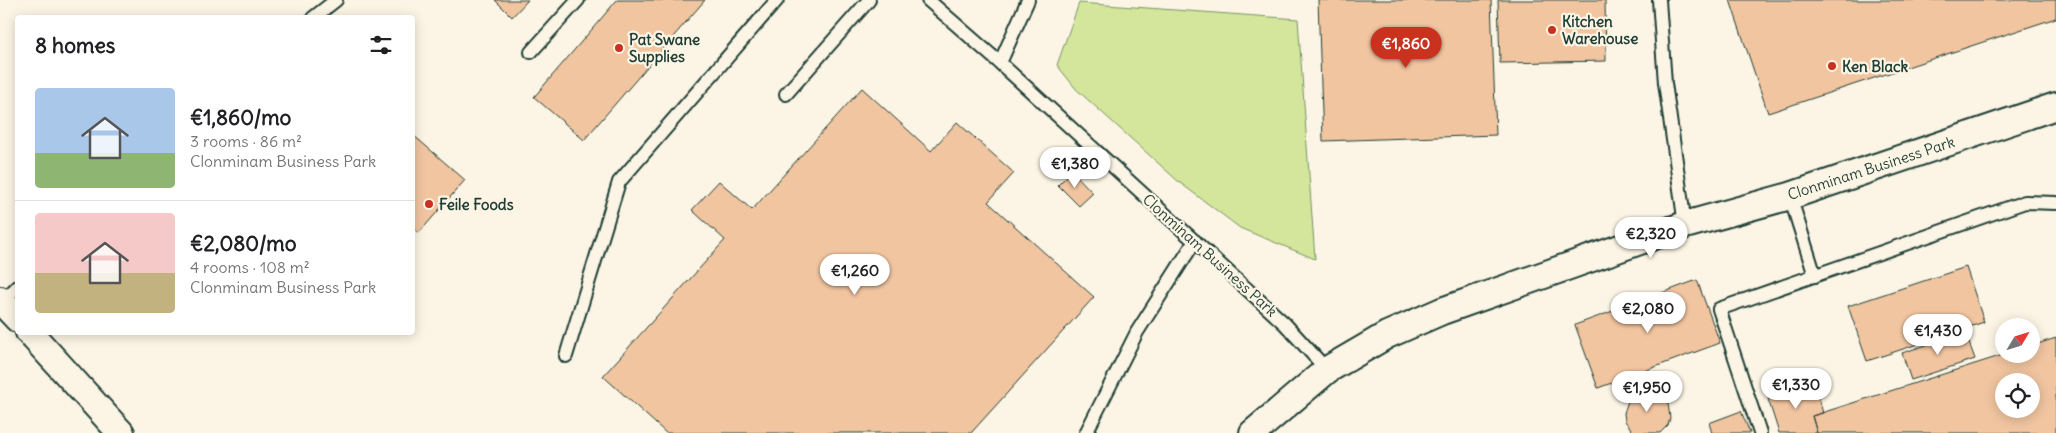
<!DOCTYPE html>
<html lang="en">
<head>
<meta charset="utf-8">
<style>
  :root { --surface:#fff; --page:#f2f2f2; --text:#202124; --muted:#757577; --line:#e0e0e0; --accent:#c8321e }
  body { margin:0; font-family:Delius,sans-serif; background:var(--page); color:var(--text); height:100vh; display:flex; flex-direction:column; font-size:19px; white-space:nowrap }
  * { box-sizing:border-box; margin:0 }
  p { font-size:16px; color:var(--muted) }
  .icon { flex:none; width:28px; height:28px; fill:none; stroke:currentColor; stroke-width:2; stroke-linecap:round; stroke-linejoin:round }
  .map { position:relative; flex:1; overflow:hidden }
  .details { position:absolute; left:15px; top:15px; width:400px; height:320px; display:flex; flex-direction:column; background:var(--surface); border-radius:5px; box-shadow:0 2px 12px #0003 }
  .details>* { flex:none }
  .needle { width:32px; rotate:52deg }
  .buttons { position:absolute; left:1995px; top:318px; display:grid; gap:10px }
  .buttons a { display:grid; place-items:center; width:45px; height:45px; border-radius:50%; background:var(--surface); box-shadow:0 2px 12px #0003; font-size:25px }
  .price { position:absolute; translate:-50% -42px; padding:0 11px; border-radius:18px; background:#fff; color:#222; font-size:16px; line-height:32px; filter:drop-shadow(0 1px 2px #0008) }
  .price::after { content:''; position:absolute; left:50%; top:30px; width:15px; height:11px; margin-left:-8px; background:inherit; clip-path:polygon(0 0,100% 0,50% 100%) }
  .price.selected { background:var(--accent); color:#fff }
  ul { padding:0; list-style:none }
  li { display:flex; align-items:center; gap:15px; height:125px; padding:0 20px }
  li+li { border-top:1px solid var(--line) }
  li span { display:grid; place-items:center; flex:none; width:140px; height:100px; border-radius:5px; color:#555 }
  li>.icon { margin-inline-start:auto }
  span .icon { width:60px; height:60px; fill:#fffc; stroke-width:1 }
  li b { font-size:21px }
  h2 { display:flex; justify-content:space-between; align-items:center; height:60px; padding:0 20px; font-size:21px }
  .map>svg:first-child { display:block }
</style>
</head>
<body>
<div class="map">
<svg width="2056" height="433" viewBox="0 0 2056 433">
  <rect width="100%" height="100%" fill="#fcf5e5"/>
  <filter id="ink" filterUnits="userSpaceOnUse"><feTurbulence type="fractalNoise" baseFrequency=".02" numOctaves="2"/><feDisplacementMap in="SourceGraphic" scale="10" xChannelSelector="R" yChannelSelector="G"/><feConvolveMatrix kernelMatrix="1 2 1 2 8 2 1 2 1" color-interpolation-filters="sRGB"/></filter>
  <g filter="url(#ink)">
    <path fill="#d3e69b" stroke="#799268" d="M1079,3L1298,19L1315,259L1240,228L1179,182L1076,89L1057,65Z"/>
    <path fill="#f1c5a0" stroke="#1f3d34" fill-rule="evenodd" d="M495,0H528L512,17Z
      M617,0H705L584,140L534,97Z
      M1318,0H1491L1496,135L1323,141Z
      M1498,0H1605L1606,61L1500,63Z
      M1730,0H2056V18L1768,113Z
      M862,88L931,151L957,122L1014,173L988,202L1094,297L971,433H666L603,376L725,240L692,210L719,181L752,210Z
      M412,134L465,180L419,233L412,227Z
      M1072,171L1093,193L1079,206L1058,185Z
      M1966,267L1984,322L1867,361L1848,306Z
      M1697,280L1720,343L1598,388L1575,325Z
      M1965,332L1975,359L1911,380L1902,353Z
      M2056,338V433H1817L1812,416L2006,354H2031V346ZM2004,381H2031V409H2004Z
      M1814,383L1823,413L1812,416L1817,433H1779L1768,399Z
      M1642,390L1657,392L1668,403L1670,418L1668,425L1660,433H1634L1625,421L1624,413L1629,398Z
      M1741,411L1750,433H1712L1709,423Z"/>
    <g fill="none" stroke-linecap="round" stroke-linejoin="round">
      <defs>
        <path id="lane" d="M928,0L1000,63L1285,324L1327,370
          M1659,0L1665,83L1685,225
          M313,18L336,0
          M531,52L578,0
          M1000,63L1028,0
          M786,94L869,0
          M1790,196L1815,276
          M2,302L18,286
          M566,356L619,182L777,0
          M1086,433L1137,332L1195,241
          M1760,433L1719,309L2025,202L2056,203"/>
        <path id="street" d="M0,300L18,319
          M29,332L121,433
          M1253,433L1327,370L1387,335L1442,311L1685,225L1790,196L2056,106"/>
      </defs>
      <use href="#lane" stroke="#1f3d34" stroke-width="16"/>
      <use href="#street" stroke="#1f3d34" stroke-width="30"/>
      <use href="#lane" stroke="#fcf5e5" stroke-width="12"/>
      <use href="#street" stroke="#fcf5e5" stroke-width="26"/>
    </g>
  </g>
  <g fill="#c8321e" stroke="#fcf5e5" stroke-width="2">
    <circle cx="1552" cy="30" r="5"/>
    <circle cx="619" cy="48" r="5"/>
    <circle cx="1832" cy="66" r="5"/>
    <circle cx="429" cy="204" r="5"/>
  </g>
  <g text-anchor="middle" dominant-baseline="central" stroke-width="4.5" stroke-linejoin="round" paint-order="stroke">
    <g font-size="15" font-weight="bold" fill="#1f3d34" stroke="#fcf5e5" text-anchor="start">
      <text x="1562" y="21">Kitchen<tspan x="1562" dy="17">Warehouse</tspan></text>
      <text x="629" y="39">Pat Swane<tspan x="629" dy="17">Supplies</tspan></text>
      <text x="1842" y="66">Ken Black</text>
      <text x="439" y="204">Feile Foods</text>
    </g>
    <g font-size="15" fill="#1f3d34" stroke="#fcf5e5">
      <text transform="translate(1871 168) rotate(-18)">Clonminam Business Park</text>
      <text transform="translate(1210 255) rotate(42)">Clonminam Business Park</text>
    </g>
  </g>
</svg>
<div class="buttons">
<a><svg class="needle" viewBox="-14 -14 28 28"><path d="M0-13l5 13h-10z" fill="#e53935"/><path d="M0 13l5-13h-10z" fill="#757577"/></svg></a>
<a><svg class="icon" aria-label="locate" viewBox="0 0 24 24"><circle cx="12" cy="12" r="6"/><path d="M12 2v4M12 18v4M2 12h4M18 12h4"/></svg></a>
</div>
<b class="price selected" style="left:1406px;top:69px">€1,860</b>
<b class="price" style="left:1075px;top:189px">€1,380</b>
<b class="price" style="left:1651px;top:259px">€2,320</b>
<b class="price" style="left:855px;top:296px">€1,260</b>
<b class="price" style="left:1648px;top:334px">€2,080</b>
<b class="price" style="left:1938px;top:356px">€1,430</b>
<b class="price" style="left:1796px;top:410px">€1,330</b>
<b class="price" style="left:1647px;top:413px">€1,950</b>
<section class="details">
<h2>8 homes<svg class="icon" aria-label="filters" viewBox="0 0 24 24"><path d="M4 7h16M4 17h16"/><circle cx="9" cy="7" r="2"/><circle cx="15" cy="17" r="2"/></svg></h2>
<ul>
<li><span style="background:linear-gradient(#a9c7e8 65%,#8fb573 0)"><svg class="icon" aria-label="home" viewBox="0 0 24 24"><path d="M3 11l9-7 9 7M6 9v11h12V9"/></svg></span><div><b>€1,860/mo</b><p>3 rooms · 86 m²</p><p>Clonminam Business Park</p></div></li>
<li><span style="background:linear-gradient(#f6c9c9 60%,#c2b280 0)"><svg class="icon" aria-label="home" viewBox="0 0 24 24"><path d="M3 11l9-7 9 7M6 9v11h12V9"/></svg></span><div><b>€2,080/mo</b><p>4 rooms · 108 m²</p><p>Clonminam Business Park</p></div></li>
</ul>
</section>
</div>
</body>
</html>
